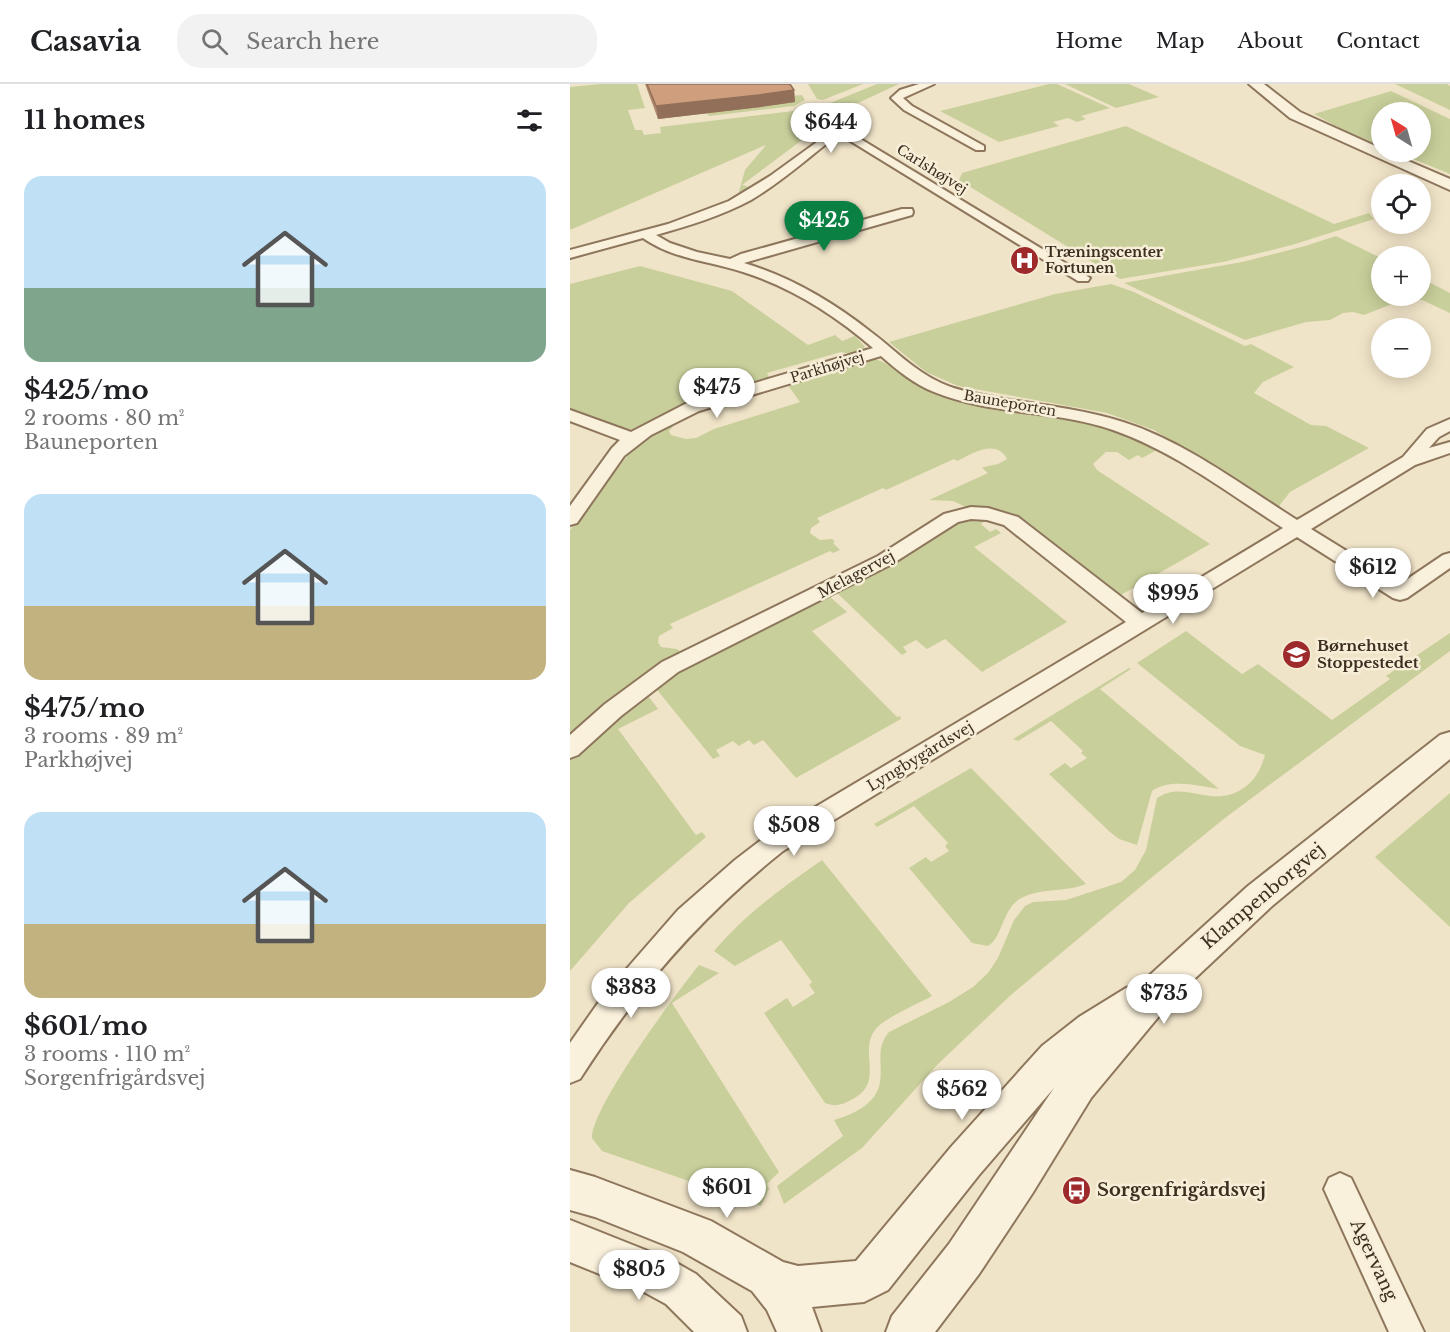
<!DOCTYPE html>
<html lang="en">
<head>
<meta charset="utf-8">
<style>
  :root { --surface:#fff; --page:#f2f2f2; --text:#202124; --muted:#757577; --line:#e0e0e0; --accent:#0b8043 }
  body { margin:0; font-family:"Libre Baskerville",serif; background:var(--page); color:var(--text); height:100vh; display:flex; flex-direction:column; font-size:22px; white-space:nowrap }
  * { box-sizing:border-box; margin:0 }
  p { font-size:20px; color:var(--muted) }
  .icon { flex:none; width:33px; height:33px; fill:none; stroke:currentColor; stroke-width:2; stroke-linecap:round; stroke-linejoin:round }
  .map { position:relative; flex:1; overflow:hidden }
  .side { display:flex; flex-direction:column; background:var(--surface); width:570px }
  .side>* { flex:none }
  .needle { width:39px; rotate:323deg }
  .fabs { position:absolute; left:801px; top:18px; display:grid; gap:12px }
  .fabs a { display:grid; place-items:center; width:60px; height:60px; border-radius:50%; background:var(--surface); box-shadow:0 3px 15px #0003; font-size:30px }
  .price { position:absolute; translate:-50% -51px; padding:0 14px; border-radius:21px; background:#fff; color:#222; font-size:20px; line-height:39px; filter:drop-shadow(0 2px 3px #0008) }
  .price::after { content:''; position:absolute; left:50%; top:36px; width:18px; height:14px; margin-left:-9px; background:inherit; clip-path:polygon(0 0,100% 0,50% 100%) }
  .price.active { background:var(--accent); color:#fff }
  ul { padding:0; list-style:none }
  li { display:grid; align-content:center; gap:12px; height:318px; padding:0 24px }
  li span { display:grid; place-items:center; height:186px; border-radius:18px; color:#555 }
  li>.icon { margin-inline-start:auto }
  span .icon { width:108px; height:108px; fill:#fffc; stroke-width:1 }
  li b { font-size:26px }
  h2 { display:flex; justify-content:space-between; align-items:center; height:72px; padding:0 24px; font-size:26px }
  header { display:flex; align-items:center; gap:36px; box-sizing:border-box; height:84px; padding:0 30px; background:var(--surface); border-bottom:2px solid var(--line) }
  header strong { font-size:28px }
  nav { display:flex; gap:33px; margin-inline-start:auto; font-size:21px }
  .search { width:420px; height:54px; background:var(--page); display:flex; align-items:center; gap:15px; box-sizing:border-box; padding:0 21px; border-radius:24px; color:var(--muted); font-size:22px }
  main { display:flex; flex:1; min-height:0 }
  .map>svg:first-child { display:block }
</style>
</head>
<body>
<header>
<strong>Casavia</strong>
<div class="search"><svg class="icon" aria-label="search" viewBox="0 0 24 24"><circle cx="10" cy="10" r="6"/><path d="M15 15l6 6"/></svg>Search here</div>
<nav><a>Home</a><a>Map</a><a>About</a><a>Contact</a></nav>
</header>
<main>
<section class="side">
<h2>11 homes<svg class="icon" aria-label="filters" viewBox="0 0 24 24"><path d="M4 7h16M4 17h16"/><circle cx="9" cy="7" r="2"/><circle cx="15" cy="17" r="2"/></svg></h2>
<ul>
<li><span style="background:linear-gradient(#bfe0f5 60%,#7fa58c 0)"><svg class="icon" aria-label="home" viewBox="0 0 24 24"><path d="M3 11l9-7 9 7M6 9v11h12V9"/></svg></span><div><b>$425/mo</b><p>2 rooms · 80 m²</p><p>Bauneporten</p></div></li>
<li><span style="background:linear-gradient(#bfe0f5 60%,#c2b280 0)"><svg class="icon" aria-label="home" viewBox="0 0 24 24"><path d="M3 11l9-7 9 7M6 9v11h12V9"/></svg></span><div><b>$475/mo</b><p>3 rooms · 89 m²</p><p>Parkhøjvej</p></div></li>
<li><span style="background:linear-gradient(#bfe0f5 60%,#c2b280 0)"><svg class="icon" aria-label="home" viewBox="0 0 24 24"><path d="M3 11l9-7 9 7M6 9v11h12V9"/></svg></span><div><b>$601/mo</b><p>3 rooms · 110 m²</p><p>Sorgenfrigårdsvej</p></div></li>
</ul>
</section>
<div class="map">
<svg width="880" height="1248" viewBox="0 0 880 1248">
  <rect width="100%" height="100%" fill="#f0e4c8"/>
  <path fill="#c9cf9b" d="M31,0H67L75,24L58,26L65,46H72L74,51L91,49L90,43L248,24L307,0H329L251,36L254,39L243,45L251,51L247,55L236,53L172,101L183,104L168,111L175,86L196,61L0,146V3Z
    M238,0H293L253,16L247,15Z
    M479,0H487L540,24L511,32L516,35L507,38L498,34L483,38L489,42L429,58L370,27Z
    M495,0H559L589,13L546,24Z
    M825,0H877L880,2V26Z
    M821,7L880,35V90L826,68H850V28H812L811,62L773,46L744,30Z
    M232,11L235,16L224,22L139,32L137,29L205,21L222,12Z
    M556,42L764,140L799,129L804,135L722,161L653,178L550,195L389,96L392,89Z
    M766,152L811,174L812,212H850L851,194L880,209V229L852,216L837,214L794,231L783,228L773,229L760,236L736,238L675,256L554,199L672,178L735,162Z
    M70,182L162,207L238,261L265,251L272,257L285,252L295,263C289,272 281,270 271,268L197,289L200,295L111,323L62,345H51L0,325V200Z
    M541,200L564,208L675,262L681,260L724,283L693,298L684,309L741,341L756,342L799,364L720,408L709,422H705L584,346L537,329L388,302L356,288L319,258L485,210Z
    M304,275C323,279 342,301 364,308C384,316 406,318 427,322C483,332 537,338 587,366L572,374L568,371L559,376L547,368H536L523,380L527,386L640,460L551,511L439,429L396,423L383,417L359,416L418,389L412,384L414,383L428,380L437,375C426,354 402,370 387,377L384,375L316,406L313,404L247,434L250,438L241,444L240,449L250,456L262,455L265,457L263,459L270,466L263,469L260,467L100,540L103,544L89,552L88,558L91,563L107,565L112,569C71,593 36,621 0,652V446L62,366L83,350L107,338L99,347L101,351L116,355L126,354L144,345L230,318L217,300Z
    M411,435L415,437L411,440L420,448L426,445L431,449L404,463L497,538L412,588L375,555L357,565L346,556L333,563L337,568L332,571L266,508L322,479L385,439Z
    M258,511L277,528L242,547L327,633L330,632L331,635L226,694L193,656L184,661L179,656L169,662L163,657L146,666L150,672L143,675L84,602L105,589Z
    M616,547L672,590L688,580L762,636L820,595L816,592L880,549V567L655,734L581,794L442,910L368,980L292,1064L214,1120L207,1102L273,1052L264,1036C282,1031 307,1020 310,998C313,980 305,964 319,948L379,918L403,903L418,889L428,874L444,836L455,822L463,818L496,816L551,798L565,786L576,766L587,714C614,695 641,725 672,705C685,697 691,685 695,671L670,662L567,579Z
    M559,584L561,585L530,605L649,705C628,702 601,694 582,707L567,761L549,755L540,748L479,690L495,679L501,684L517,674L511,669L513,667L481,637L448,657L443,655Z
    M76,609L88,625L48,645L126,751L132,748L136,753L59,819L0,887V676Z
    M401,684L516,800C495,809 468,803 448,816C432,828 432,854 418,862L402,859L339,784L356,773L361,778L379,767L375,762L378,759L344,722L307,743L304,740Z
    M880,709V843L805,773Z
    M252,776L362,912C348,920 314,934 305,946C288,969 316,999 281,1016C272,1021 265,1023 255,1019L194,929L217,914L223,923L245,909L239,901L242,898L211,856L165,882L144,867C174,831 213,803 252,776Z
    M129,881L149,889L102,919L209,1088L197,1100L199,1105L191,1122L32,1067L22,1054C21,1024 107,908 129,881Z"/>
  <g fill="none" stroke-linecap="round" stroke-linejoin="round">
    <defs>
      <path id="minor" d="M349,0H364L333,14L342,22L414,62V66H406L334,26L321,14L330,6Z
        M269,42L520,194L518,197H508L269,50C240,72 213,97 181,116C151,132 118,142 86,151L100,159L127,168L160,175L171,170L332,125H342L343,128L342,131L174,179C221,193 263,218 301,248C324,265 344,287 371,299C388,307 409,310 428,314C470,321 512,325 553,338C614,357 673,402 727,436L833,373L857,345L880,335V347L869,353L859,364L880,358V369L845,381L741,445L830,500L873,471L880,469V484L837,514L830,516L823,514L727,453L213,767C131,832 66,907 10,995L0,999V959L33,912L108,826L165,776L195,753L556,538L434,441L417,436L401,435L388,438L322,480L108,588L51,632L8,671L0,674V651L35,620L92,578L308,472L374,430L401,423L418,424L448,433L572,529L713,444C659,410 604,367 543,346C485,326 420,331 364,308C344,300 327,286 311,272L129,327L81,351L54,372L7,439L0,441V422L42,364L50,356L0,337V326L61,348L117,319L303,264C265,231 220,203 173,188C139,177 103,175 73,154L0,174V166L98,140L159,117L200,92Z
        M770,1089L781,1094L854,1248H819L754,1105L759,1094Z"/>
      <path id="tertiary" d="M679,0H694L730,28L812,65V68H817L880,95V106L720,34Z
        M880,648V675L702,822L604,914L521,1014L462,1110L409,1190L365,1248H316L322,1232L379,1160L484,1004L409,1091L318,1206L294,1218L242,1223L251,1248H207L197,1226L182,1207L113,1168L25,1133L0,1126V1086L25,1093L141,1137L213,1178L228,1182L286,1177L381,1063L472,962L509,933L556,904L570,900L678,802L870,651Z
        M0,1136L103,1177L126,1190L171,1232L177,1248H124L96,1220L74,1208L0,1178Z"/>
    </defs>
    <use href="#minor" stroke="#8d765c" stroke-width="4"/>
    <use href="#tertiary" stroke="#8d765c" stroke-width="4"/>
    <use href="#minor" fill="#faf1dc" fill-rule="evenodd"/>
    <use href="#tertiary" fill="#faf1dc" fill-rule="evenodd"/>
  </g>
  <path fill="#b2896c" d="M75,0H220L224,6L225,18L191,23L88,35Z"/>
  <path fill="#916f58" d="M224,6L225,18L191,23L88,35L86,22Z"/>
  <path fill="#cf9f7d" stroke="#916f58" stroke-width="1.5" d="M77,0H220L224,6L189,11L86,22Z"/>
  <defs>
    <symbol id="hospital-disc" viewBox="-11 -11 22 22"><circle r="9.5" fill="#9e2a2b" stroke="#f7eed8"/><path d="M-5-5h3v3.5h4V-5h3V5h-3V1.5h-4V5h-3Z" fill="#fff"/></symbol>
    <symbol id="school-disc" viewBox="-11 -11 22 22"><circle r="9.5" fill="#9e2a2b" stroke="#f7eed8"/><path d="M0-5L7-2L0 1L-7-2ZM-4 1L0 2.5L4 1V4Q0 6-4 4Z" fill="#fff"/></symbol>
    <symbol id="bus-disc" viewBox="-11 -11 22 22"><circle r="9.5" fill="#9e2a2b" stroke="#f7eed8"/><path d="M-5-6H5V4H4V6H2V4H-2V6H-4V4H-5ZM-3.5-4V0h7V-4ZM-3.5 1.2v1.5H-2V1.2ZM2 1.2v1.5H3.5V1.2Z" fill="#fff"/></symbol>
  </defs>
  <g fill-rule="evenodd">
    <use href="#hospital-disc" x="438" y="160" width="33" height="33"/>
    <use href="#school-disc" x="710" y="554" width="33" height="33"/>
    <use href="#bus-disc" x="490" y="1090" width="33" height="33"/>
  </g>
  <g text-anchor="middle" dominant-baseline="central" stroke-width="5" stroke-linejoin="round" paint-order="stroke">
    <g font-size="14" fill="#3d2e20" stroke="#f7eed8">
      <text transform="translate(362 85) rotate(32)">Carlshøjvej</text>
      <text transform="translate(257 283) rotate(-17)">Parkhøjvej</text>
      <text transform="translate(440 319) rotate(10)">Bauneporten</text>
    </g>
    <g font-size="14" font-weight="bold" fill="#3d2e20" stroke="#f7eed8" text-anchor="start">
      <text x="475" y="168">Træningscenter<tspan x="475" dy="16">Fortunen</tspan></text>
    </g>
    <g font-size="15" fill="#3d2e20" stroke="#f7eed8">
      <text transform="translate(286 490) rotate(-28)">Melagervej</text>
      <text transform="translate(350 672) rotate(-31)">Lyngbygårdsvej</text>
    </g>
    <g font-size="15" font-weight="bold" fill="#3d2e20" stroke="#f7eed8" text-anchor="start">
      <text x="747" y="561">Børnehuset<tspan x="747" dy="17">Stoppestedet</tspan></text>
    </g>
    <g font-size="18" fill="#3d2e20" stroke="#f7eed8">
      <text transform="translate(693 812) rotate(-40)">Klampenborgvej</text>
      <text transform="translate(804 1176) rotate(65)">Agervang</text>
    </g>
    <g font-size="18" font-weight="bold" fill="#3d2e20" stroke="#f7eed8" text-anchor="start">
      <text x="527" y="1106">Sorgenfrigårdsvej</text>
    </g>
  </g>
</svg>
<div class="fabs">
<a><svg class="needle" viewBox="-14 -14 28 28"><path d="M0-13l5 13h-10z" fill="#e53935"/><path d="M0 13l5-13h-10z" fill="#757577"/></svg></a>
<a><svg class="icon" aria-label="locate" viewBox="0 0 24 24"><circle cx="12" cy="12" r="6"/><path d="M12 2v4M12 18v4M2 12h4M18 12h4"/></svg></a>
<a>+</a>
<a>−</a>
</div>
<b class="price" style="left:261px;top:70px">$644</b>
<b class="price active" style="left:254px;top:168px">$425</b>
<b class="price" style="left:147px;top:335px">$475</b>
<b class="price" style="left:803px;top:515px">$612</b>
<b class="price" style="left:603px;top:541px">$995</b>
<b class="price" style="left:224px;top:773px">$508</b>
<b class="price" style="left:61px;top:935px">$383</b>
<b class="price" style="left:594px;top:941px">$735</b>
<b class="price" style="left:392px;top:1037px">$562</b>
<b class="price" style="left:157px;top:1135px">$601</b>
<b class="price" style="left:69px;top:1217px">$805</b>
</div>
</main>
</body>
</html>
